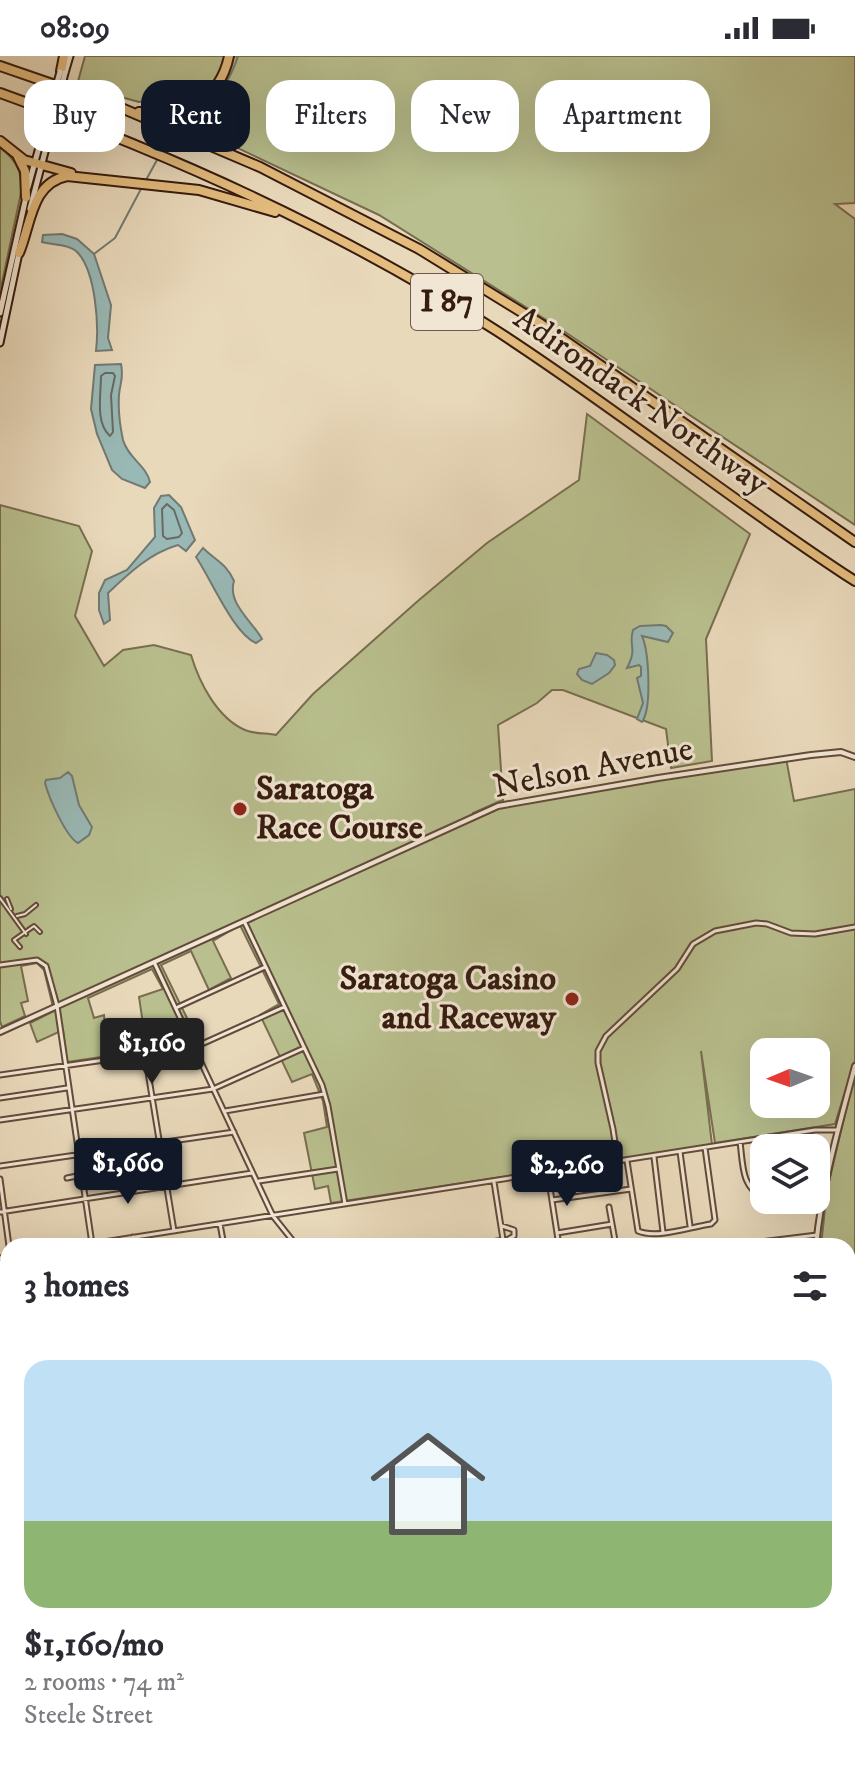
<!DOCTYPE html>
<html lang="en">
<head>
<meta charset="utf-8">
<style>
  :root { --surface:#fff; --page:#f7f7f7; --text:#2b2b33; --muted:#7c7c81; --accent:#111827 }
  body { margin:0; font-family:"IM FELL DW Pica",serif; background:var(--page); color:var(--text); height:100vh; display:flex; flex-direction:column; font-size:30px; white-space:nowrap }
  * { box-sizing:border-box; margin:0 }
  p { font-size:26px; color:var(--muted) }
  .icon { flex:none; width:44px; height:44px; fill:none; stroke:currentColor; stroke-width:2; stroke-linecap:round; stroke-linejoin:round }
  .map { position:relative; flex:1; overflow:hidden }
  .details { position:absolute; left:0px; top:1182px; width:856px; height:538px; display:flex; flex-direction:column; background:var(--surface); border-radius:24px 24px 0 0; box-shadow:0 8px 32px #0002 }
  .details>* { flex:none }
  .top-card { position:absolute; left:24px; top:24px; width:808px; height:72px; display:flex; gap:16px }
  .needle { width:52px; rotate:268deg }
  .tools { position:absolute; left:750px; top:982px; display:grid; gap:16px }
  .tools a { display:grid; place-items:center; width:80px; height:80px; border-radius:16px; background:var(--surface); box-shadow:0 8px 32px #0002; font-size:40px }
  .price { position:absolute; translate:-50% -68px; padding:0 18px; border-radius:8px; background:var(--accent); color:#fff; font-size:26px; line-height:52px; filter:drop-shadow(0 2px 4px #0008) }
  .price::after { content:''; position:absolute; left:50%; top:48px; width:24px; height:18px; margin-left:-12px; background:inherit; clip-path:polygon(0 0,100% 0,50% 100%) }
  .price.active { background:#222; color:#fff }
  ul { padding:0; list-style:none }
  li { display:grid; align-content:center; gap:16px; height:424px; padding:0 24px }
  li span { display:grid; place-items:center; height:248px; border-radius:24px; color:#555 }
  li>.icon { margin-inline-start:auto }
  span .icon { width:144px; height:144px; fill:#fffc; stroke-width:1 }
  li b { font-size:34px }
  h2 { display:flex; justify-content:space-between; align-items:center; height:96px; padding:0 24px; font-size:34px }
  .tag { padding:0 28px; border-radius:24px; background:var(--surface); box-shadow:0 8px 32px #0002; font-size:28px; line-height:72px }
  .tag.active { background:var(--accent); color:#fff }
  .status { display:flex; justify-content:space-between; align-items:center; height:56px; padding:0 40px; background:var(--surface); direction:ltr }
  .status svg { height:22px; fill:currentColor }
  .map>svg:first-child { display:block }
</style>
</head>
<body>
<div class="status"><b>08:09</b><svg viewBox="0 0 49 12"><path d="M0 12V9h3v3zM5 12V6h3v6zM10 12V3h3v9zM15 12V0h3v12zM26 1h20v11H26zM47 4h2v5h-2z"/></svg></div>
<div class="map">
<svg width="855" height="1719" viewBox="0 0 855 1719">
  <rect width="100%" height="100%" fill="#e9d9bb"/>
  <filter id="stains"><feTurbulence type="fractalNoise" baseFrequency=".0025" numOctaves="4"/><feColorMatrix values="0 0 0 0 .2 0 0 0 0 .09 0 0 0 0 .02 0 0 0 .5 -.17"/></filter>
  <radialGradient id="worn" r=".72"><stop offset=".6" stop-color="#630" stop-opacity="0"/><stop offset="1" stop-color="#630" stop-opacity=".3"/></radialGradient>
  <path fill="#b9bf8e" stroke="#786e4f" stroke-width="2" fill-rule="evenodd" d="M85,0H855V147L835,148L855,163V469L556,270L379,159L227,87L212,65L198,33L182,40L139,46L77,29Z
    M0,91C15,104 21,112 22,132L0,236Z
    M587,358L750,478L706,583L712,705L671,712L666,673L563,634H552L537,647L498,669L503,744L473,757L475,762L510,746L786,702L794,745L855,733V1004L835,1068L715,1087L701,995L712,1089L331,1147L328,1130L315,1133L304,1077L327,1071L323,1045L312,1018L292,1026L260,959L279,948L240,869L213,885L231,922L209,934L191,895L161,909L187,962L180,967L155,972L154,967L143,968L139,941L163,933L152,913L88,942L94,962L104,959L106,980L152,970L156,993L67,1006L63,974L37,986L30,967L54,955L44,914L37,907L21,910L28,945L21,947L25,960L2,971L0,965V449L79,470L92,495L75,560L104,610L123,594L154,589L191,599C199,626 217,662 245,674C254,678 267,677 276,679L313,638L419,544L487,487L579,424ZM764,996H816V1048H764Z
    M855,1016V1279L848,1280V1190H821L827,1134Z
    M848,1472H855V1719H838L837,1712H848Z
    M319,1712H527L528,1719H330Z
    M534,1712H832L833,1719H535Z"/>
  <path fill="#99b9b6" stroke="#717a74" stroke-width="2" d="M62,178L77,183L94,198L111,249L108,282L112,294L96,295C99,270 96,217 78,197C70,188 53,189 42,186L43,179Z
    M121,308C124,323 120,326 119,339C118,353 120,370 123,384C128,402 146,409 150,426L145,432L122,423L112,414L97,378L91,353L95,309Z
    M169,439L181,451L195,484L186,495L178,489C150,497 128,518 108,537L110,564L104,568L99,554V537L105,524L127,514L155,481L154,452L161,440Z
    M203,492C215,504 227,508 234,525C227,547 252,565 262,583L256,587C233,577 211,523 196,501Z
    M661,569L666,570L673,577L668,586L642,580C649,596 652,652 642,666L637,663L643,647L637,622L641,620V611L639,609L627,612C638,591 628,590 633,574L640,570Z
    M596,597L607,599L614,604L615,609L609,617L592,628L582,624L577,618L579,613L590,610Z
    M68,716L72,720L79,749L92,771L89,779L78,787C66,781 49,742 45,727L46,724L60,722Z"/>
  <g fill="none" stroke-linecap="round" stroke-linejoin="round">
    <path stroke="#686a63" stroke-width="2" d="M105,317H113L115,320L111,339L113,376L110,380C95,367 101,339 101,320Z
      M167,448L174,454L182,477L179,481L167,483L163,480L162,453Z"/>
    <path stroke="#717a74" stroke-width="2" d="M185,71C209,45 226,38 238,0
      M165,94L177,81
      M146,124L157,104
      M94,198L115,182L142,131"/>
    <defs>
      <path id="pedestrian" d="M0,842L26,878
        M7,843L11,853
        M17,860L25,858L36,849
        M20,891L14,884L34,870L40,876"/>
      <path id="minor" d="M244,865L322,1029L328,1050L345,1148
        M154,906L273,1160L297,1190
        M0,909L37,904L46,910L57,950L92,1188
        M178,951L265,911
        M145,998L174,1175
        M0,1019L195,991L284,951
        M0,1042L67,1032
        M225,1055L324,1038
        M0,1064L213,1033L304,992
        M740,1086C743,1107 741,1133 764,1141
        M680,1096L690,1170
        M654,1101L663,1176
        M627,1105L638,1175C657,1183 690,1171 711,1168L715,1164L705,1092
        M618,1106L613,1073L598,1007V995L606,980L677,913L693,888L715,875L756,867L767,868L791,877L815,878L855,871
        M0,1110L234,1076
        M548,1119L559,1190
        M67,1122L82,1119
        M0,1123L9,1190
        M259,1125L338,1113
        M494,1126L504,1190
        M552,1144L631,1133
        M609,1151L616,1190
        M0,1156L252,1117
        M220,1168L224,1190
        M502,1170L514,1174V1180L503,1186
        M557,1177L612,1168
        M133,1181L134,1190
        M78,1190L815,1074H837
        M469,1190L503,1184
        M728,1190L817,1179
        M0,1202L8,1201
        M848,1300L855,1295
        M0,1309L8,1307
        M848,1356L855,1361
        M0,1425H8
        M0,1448H8
        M0,1537L8,1538
        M0,1668L8,1653
        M253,1712L265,1719
        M189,1719L193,1712"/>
      <path id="tertiary" d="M0,976L498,750L658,722L811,699L841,696L855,701
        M816,1190C822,1128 839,1070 855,1010
        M0,1482L8,1534
        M532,1712V1719
        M289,1719L293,1712"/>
      <path id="secondary" d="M65,17L70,0
        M28,131L46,66
        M30,153L52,69
        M0,257L26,141
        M0,287L19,197"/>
      <path id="primary" d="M848,1462H855
        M0,1488L8,1490"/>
      <path id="trunk" d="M0,1608L8,1614
        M169,1712L182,1719"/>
      <path id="motorway" d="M0,10L119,51L260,111L419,193L541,268L855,486
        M61,15L64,0
        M0,37C173,99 342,175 497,275C619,354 733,446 855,525
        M139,56C181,64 220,44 229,0
        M0,85L24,104L71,117
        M18,101L25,115L26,141
        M19,197C31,169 31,127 67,120L199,134L275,156"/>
    </defs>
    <use href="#pedestrian" stroke="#634b3b" stroke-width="6"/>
    <use href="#minor" stroke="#634b3b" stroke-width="7"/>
    <use href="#tertiary" stroke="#634b3b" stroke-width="8"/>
    <use href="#secondary" stroke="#361c10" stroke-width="9"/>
    <use href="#primary" stroke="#361c10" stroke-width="10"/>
    <use href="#trunk" stroke="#361c10" stroke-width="11"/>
    <use href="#motorway" stroke="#361c10" stroke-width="12"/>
    <use href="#pedestrian" stroke="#f1e6d3" stroke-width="2"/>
    <use href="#minor" stroke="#f1e6d3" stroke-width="3"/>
    <use href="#tertiary" stroke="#f1e6d3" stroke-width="4"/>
    <use href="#secondary" stroke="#f1e6d3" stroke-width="5"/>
    <use href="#primary" stroke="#e4bc7e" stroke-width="6"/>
    <use href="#trunk" stroke="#e4bc7e" stroke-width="7"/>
    <use href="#motorway" stroke="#e4bc7e" stroke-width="8"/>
    <defs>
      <path id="secondary-bridge" d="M46,66L60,16
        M52,69L65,17"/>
    </defs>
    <use href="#secondary-bridge" stroke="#361c10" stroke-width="9" stroke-linecap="butt"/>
    <use href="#secondary-bridge" stroke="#f1e6d3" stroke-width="5"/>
  </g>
  <g fill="#8f2418" stroke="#f1e6d3" stroke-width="3">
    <circle cx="240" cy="753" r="8"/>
    <circle cx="572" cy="943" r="8"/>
  </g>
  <g text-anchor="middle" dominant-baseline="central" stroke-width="6" stroke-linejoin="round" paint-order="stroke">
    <rect fill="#f1e6d3" stroke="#6e594a" stroke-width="2" x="411" y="218" width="72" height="56" rx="6"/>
    <g font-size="32" font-weight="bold" fill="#361c10">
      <text x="447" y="246">I 87</text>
    </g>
    <g font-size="34" fill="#361c10" stroke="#f1e6d3">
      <text transform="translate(641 345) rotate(35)">Adirondack Northway</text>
      <text transform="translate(593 712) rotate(-11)">Nelson Avenue</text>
    </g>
    <g font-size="34" font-weight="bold" fill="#361c10" stroke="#f1e6d3" text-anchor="start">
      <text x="256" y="733">Saratoga<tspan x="256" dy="39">Race Course</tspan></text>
      <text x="556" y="923" text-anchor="end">Saratoga Casino<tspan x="556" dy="39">and Raceway</tspan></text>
    </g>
  </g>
  <rect width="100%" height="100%" filter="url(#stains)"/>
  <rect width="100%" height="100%" fill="url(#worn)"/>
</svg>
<div class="tools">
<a><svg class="needle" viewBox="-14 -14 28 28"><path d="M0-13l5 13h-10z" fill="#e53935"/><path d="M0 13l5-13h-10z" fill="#7c7c81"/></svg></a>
<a><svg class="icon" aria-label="layers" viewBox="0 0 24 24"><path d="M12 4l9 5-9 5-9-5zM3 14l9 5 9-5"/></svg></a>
</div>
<b class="price active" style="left:152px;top:1030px">$1,160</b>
<b class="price" style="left:128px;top:1150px">$1,660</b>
<b class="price" style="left:567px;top:1152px">$2,260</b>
<div class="top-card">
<a class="tag">Buy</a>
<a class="tag active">Rent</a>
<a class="tag">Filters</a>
<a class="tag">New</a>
<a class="tag">Apartment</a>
</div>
<section class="details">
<h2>3 homes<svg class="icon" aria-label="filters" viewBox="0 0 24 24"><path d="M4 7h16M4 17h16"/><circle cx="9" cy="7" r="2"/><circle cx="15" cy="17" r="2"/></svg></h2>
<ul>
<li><span style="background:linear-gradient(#bfe0f5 65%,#8fb573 0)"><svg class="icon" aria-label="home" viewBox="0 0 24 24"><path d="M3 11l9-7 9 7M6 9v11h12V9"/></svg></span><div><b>$1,160/mo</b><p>2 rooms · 74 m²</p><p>Steele Street</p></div></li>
</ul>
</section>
</div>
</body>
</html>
